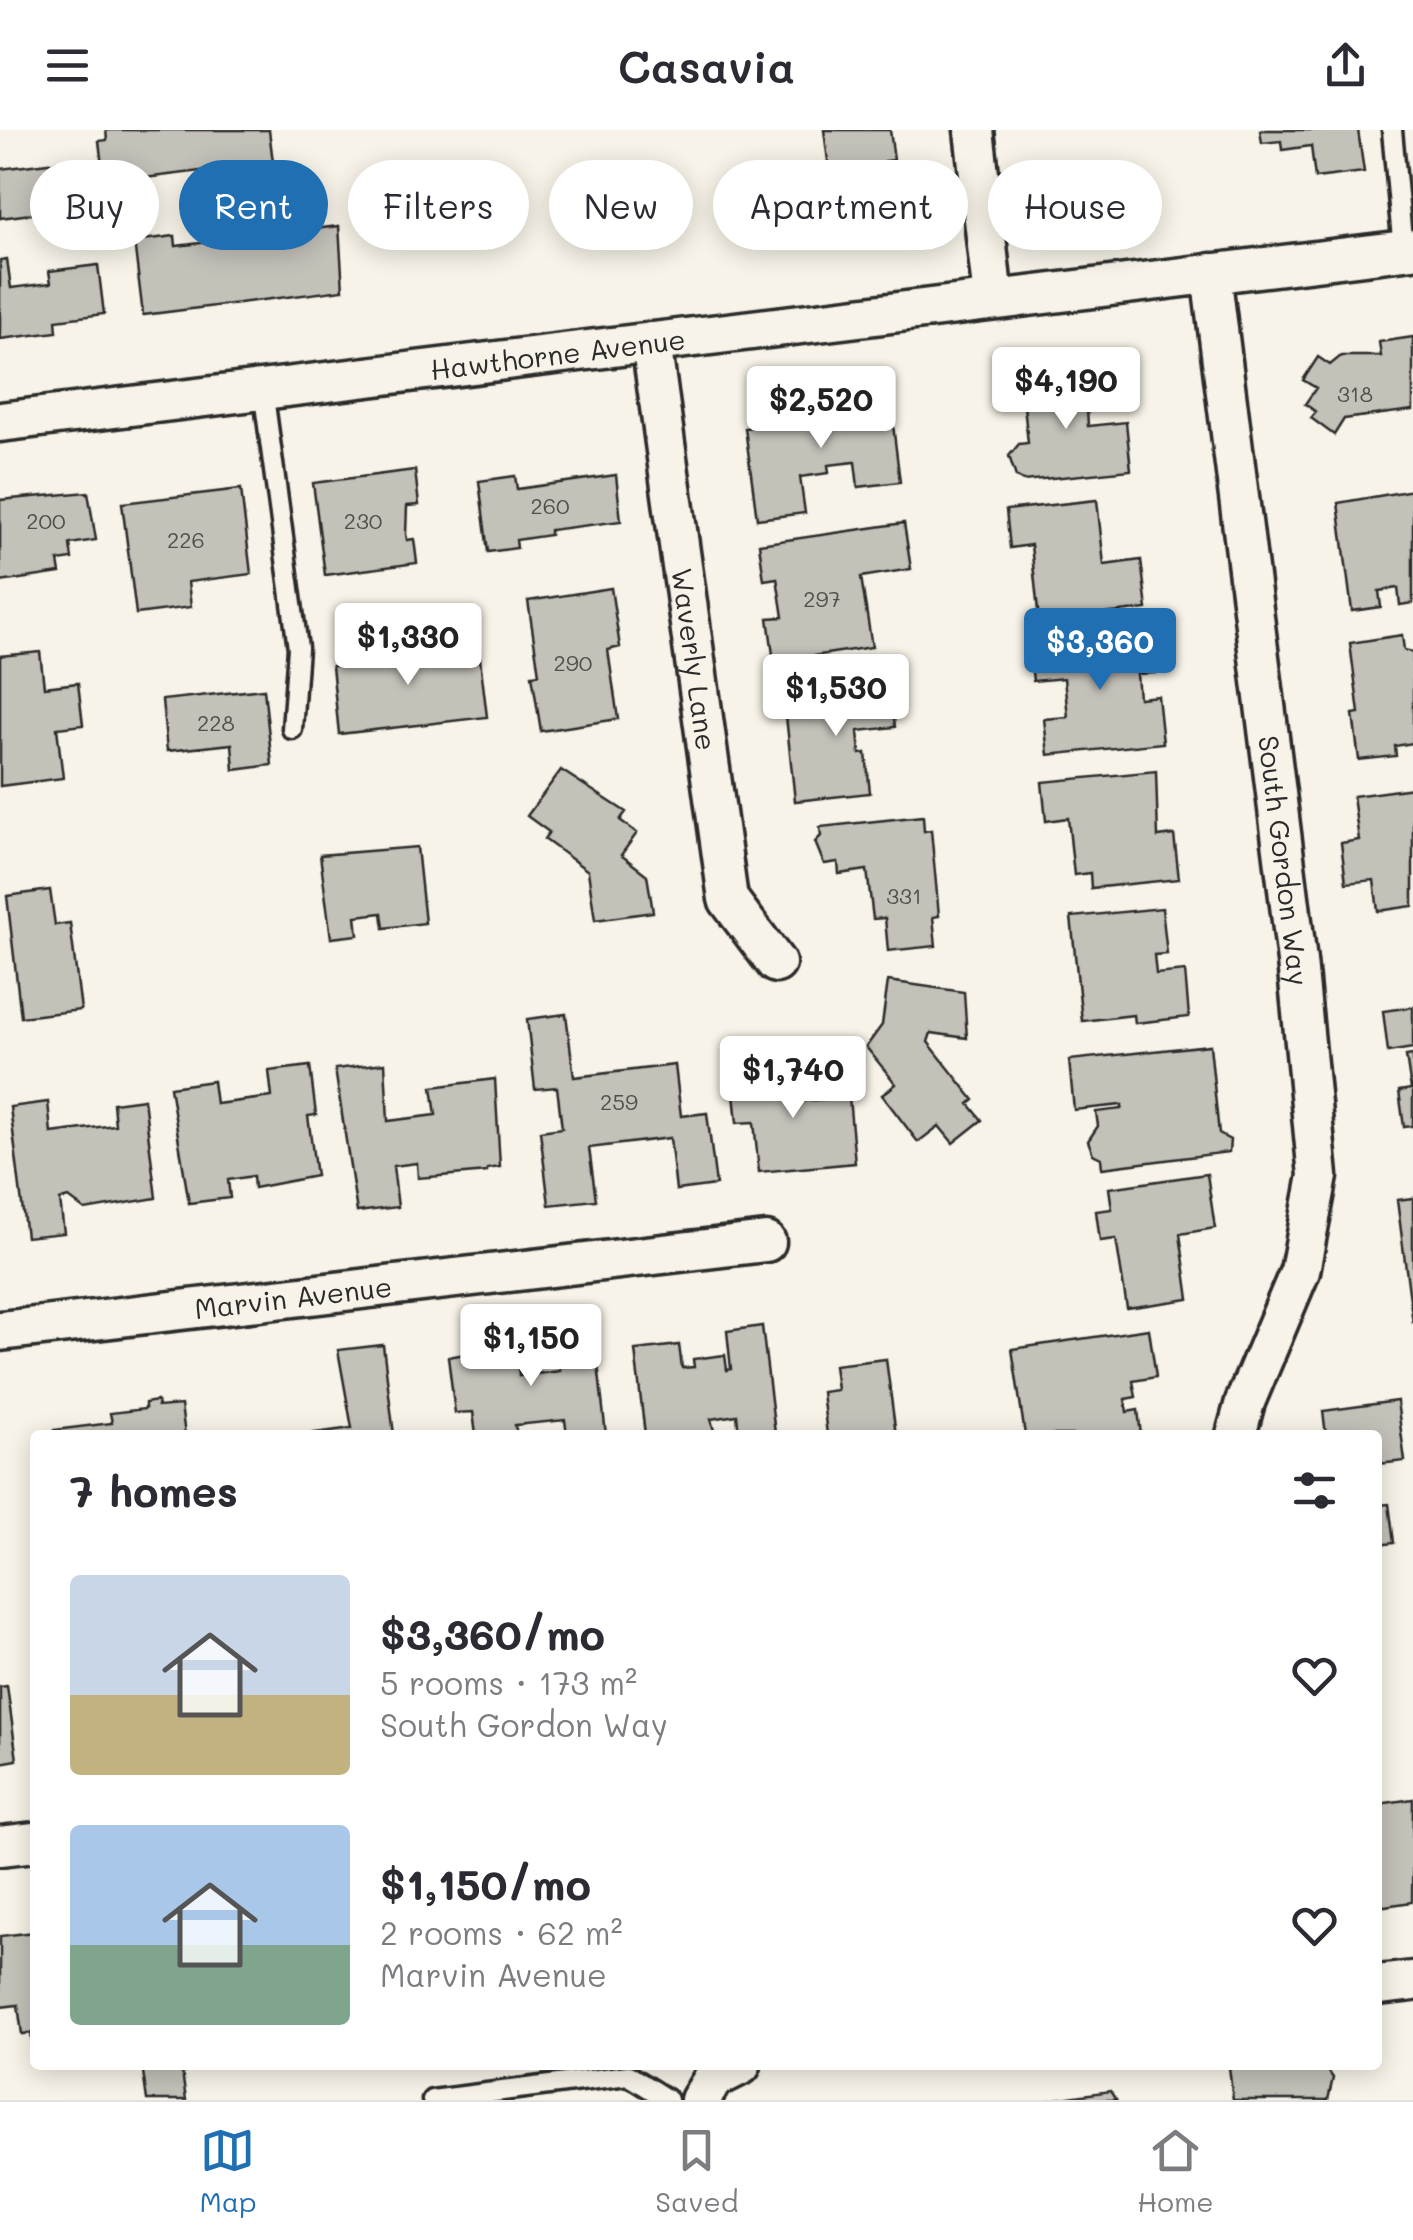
<!DOCTYPE html>
<html lang="en">
<head>
<meta charset="utf-8">
<style>
  :root { --surface:#fff; --page:#f2f2f3; --text:#2b2b33; --muted:#7c7c81; --line:#e1e1e2; --accent:#1f6fb2 }
  body { margin:0; font-family:Mali,sans-serif; background:var(--page); color:var(--text); height:100vh; display:flex; flex-direction:column; font-size:38px; white-space:nowrap }
  * { box-sizing:border-box; margin:0 }
  p { font-size:32px; color:var(--muted) }
  .icon { flex:none; width:55px; height:55px; fill:none; stroke:currentColor; stroke-width:2; stroke-linecap:round; stroke-linejoin:round }
  .map { position:relative; flex:1; overflow:hidden }
  .side { position:absolute; left:30px; top:1300px; width:1352px; height:640px; display:flex; flex-direction:column; background:var(--surface); border-radius:10px; box-shadow:0 5px 25px #0003 }
  .side>* { flex:none }
  .banner { position:absolute; left:30px; top:30px; width:1355px; height:90px; display:flex; gap:20px }
  .price { position:absolute; translate:-50% -85px; padding:0 22px; border-radius:10px; background:#fff; color:#222; font-size:32px; line-height:65px; filter:drop-shadow(0 2px 5px #0008) }
  .price::after { content:''; position:absolute; left:50%; top:60px; width:30px; height:22px; margin-left:-15px; background:inherit; clip-path:polygon(0 0,100% 0,50% 100%) }
  .price.current { background:var(--accent); color:#fff }
  ul { padding:0; list-style:none }
  li { display:flex; align-items:center; gap:30px; height:250px; padding:0 40px }
  li span { display:grid; place-items:center; flex:none; width:280px; height:200px; border-radius:10px; color:#555 }
  li>.icon { margin-inline-start:auto }
  span .icon { width:120px; height:120px; fill:#fffc; stroke-width:1 }
  li b { font-size:42px }
  h2 { display:flex; justify-content:space-between; align-items:center; height:120px; padding:0 40px; font-size:42px }
  .pill { padding:0 35px; border-radius:45px; background:var(--surface); box-shadow:0 5px 25px #0003; font-size:35px; line-height:90px }
  .pill.current { background:var(--accent); color:#fff }
  header { display:flex; justify-content:space-between; align-items:center; height:130px; padding:0 40px; background:var(--surface); font-size:45px; font-weight:600 }
  .tabs { display:flex; justify-content:space-around; align-items:center; height:140px; border-top:2px solid var(--line); background:var(--surface); font-size:28px; color:var(--muted) }
  .tabs a { display:grid; justify-items:center; gap:5px }
  .tabs .current { color:var(--accent) }
  .map>svg:first-child { display:block }
</style>
</head>
<body>
<header><svg class="icon" aria-label="menu" viewBox="0 0 24 24"><path d="M4 6h16M4 12h16M4 18h16"/></svg>Casavia<svg class="icon" aria-label="share" viewBox="0 0 24 24"><path d="M12 15V3M7 8l5-5 5 5M5 13v7h14v-7"/></svg></header>
<div class="map">
<svg width="1413" height="1970" viewBox="0 0 1413 1970">
  <rect width="100%" height="100%" fill="#f7f3e8"/>
  <filter id="ink" filterUnits="userSpaceOnUse"><feTurbulence type="fractalNoise" baseFrequency=".01" numOctaves="2"/><feDisplacementMap in="SourceGraphic" scale="20" xChannelSelector="R" yChannelSelector="G"/><feConvolveMatrix kernelMatrix="1 2 1 2 8 2 1 2 1" color-interpolation-filters="sRGB"/></filter>
  <g filter="url(#ink)">
    <path fill="#c4c1b9" stroke="#2b2b2b" stroke-width="2.5" d="M106,0H269L273,32L104,53L99,11L107,10Z
      M824,0H890L894,30L885,31L891,79L835,86Z
      M1260,0H1358L1364,42L1315,48L1311,16L1282,20L1281,11L1262,13Z
      M64,31L70,79L0,88V39Z
      M339,96L343,160L143,185L134,111L175,106L176,116Z
      M7,129L11,158L51,153L49,141L98,135L104,184L56,190L57,202L0,209V130Z
      M1413,207V280L1344,289L1334,305L1311,288L1316,282L1305,274L1316,258L1303,250L1318,227L1330,235L1341,226H1381L1379,212Z
      M1097,245L1100,277L1087,279L1088,296L1126,292L1131,340L1023,351L1016,347L1009,326L1019,314L1028,313L1024,276L1015,277L1012,254Z
      M889,262L900,352L858,357L855,332L828,335L829,343L800,347L805,383L757,389L745,298L827,282L825,270Z
      M415,340L419,375L407,376L406,404L407,410L414,409L417,433L325,445L313,353Z
      M616,345L621,391L550,400V405L516,410L517,418L488,422L479,351L515,346L517,359Z
      M241,359L251,444L188,452L191,477L136,484L122,373Z
      M1413,360V473L1400,475L1398,458L1379,461L1381,477L1352,481L1338,373Z
      M88,362L96,410L70,414L72,429L58,431L60,443L0,452V370Z
      M1097,370L1104,435L1141,430L1147,479L1039,491L1031,415L1010,418L1006,380Z
      M904,393L911,439L861,447L872,517L774,532L768,488L783,487L777,448L764,450L759,414Z
      M611,458L620,517L608,520L618,589L541,601L532,545L539,544L528,471Z
      M1151,501L1155,543L1137,544L1139,568L1158,566L1163,613L1048,625L1044,589L1068,587L1064,548L1033,551L1029,515Z
      M1402,505L1404,520L1413,522V613L1395,616L1396,626L1359,630L1353,584L1359,583L1350,513Z
      M478,512L487,587L339,604L332,536L341,535L339,523L398,517V524Z
      M40,522L44,557L78,553L83,595L57,598L63,648L0,656V526Z
      M890,551L895,597L858,601L860,624L866,623L870,663L795,671L786,586L806,584L803,560Z
      M264,559L272,635L234,640L232,614L167,621L162,570Z
      M561,640L626,682L620,690L637,703L621,725L647,745L653,782L595,790L588,741L544,709L549,702L527,686Z
      M1156,641L1158,707L1174,705L1179,749L1091,758L1090,743L1074,745L1068,688L1046,691L1042,652Z
      M1413,658V776L1378,781L1374,750L1346,753L1341,713L1359,710L1353,666Z
      M923,686L924,701L931,700L939,786L933,787L936,816L888,821L885,788L873,789L867,740L839,744L838,732L824,734L815,712L821,706L820,697Z
      M417,717L425,793L384,798L382,783L356,786L358,805L331,808L320,725Z
      M50,760L55,795L70,793L81,880L21,887L7,766Z
      M1162,778L1167,824L1154,825L1156,844L1185,841L1189,887L1135,893L1134,885L1082,891L1071,787Z
      M888,851L964,862L967,908L931,903L928,912L974,970L969,974L982,990L953,1013L939,996L918,1012L882,965L896,954L866,917L882,895Z
      M1413,877V918L1388,922L1383,881Z
      M566,884L574,947L675,935L681,986L707,983L716,1055L676,1060L670,1008L589,1018L596,1070L549,1075L540,1001L562,998L557,957L535,959L527,889Z
      M1210,915L1219,1004L1230,1010L1229,1022L1102,1038L1101,1028L1093,1024L1088,1011L1098,996L1096,982L1122,979V975L1074,980L1069,930Z
      M1413,925V996L1404,997L1399,961L1411,959L1406,926Z
      M385,933L388,991L436,985L432,957L495,949L500,1037L487,1039V1042L418,1048L417,1033L393,1036L398,1077L357,1082L335,939Z
      M310,936L316,985L308,986L316,1046L254,1058L253,1046L228,1050L230,1068L189,1073L170,957L213,951L216,974L272,967L269,941Z
      M802,937L805,971L849,967L855,1033L759,1042L754,992L737,993L732,944Z
      M144,969L156,1068L85,1080L69,1068L60,1070L64,1103L26,1107L10,977L48,972L51,1003L115,995L113,973Z
      M1207,1044L1215,1098L1180,1104L1189,1169L1127,1178L1116,1109L1100,1111L1096,1081L1112,1079L1109,1058Z
      M1413,1068V1193L1397,1070Z
      M762,1196L775,1303L739,1305L737,1285L711,1289L715,1305H645L635,1220L679,1215L682,1238L694,1237L693,1229L725,1225L727,1240L731,1239L727,1201Z
      M594,1199L606,1305H567L565,1290L515,1295L517,1305H476L473,1282L455,1283L448,1227L516,1215L519,1246L560,1241L556,1203Z
      M1149,1199L1156,1247L1133,1251L1136,1267L1125,1269L1127,1282L1138,1280L1141,1305H1025L1012,1219Z
      M383,1215L394,1305H300L352,1298L338,1220Z
      M886,1229L896,1305H827L822,1262L837,1260L834,1235Z
      M157,1271L158,1277L181,1275L185,1305H55L54,1300L112,1293L110,1283L145,1279V1273Z
      M1397,1271L1405,1331L1378,1334V1305H1326L1323,1281Z
      M1389,1374L1394,1413L1378,1415V1375Z
      M7,1556L17,1630L0,1633V1557Z
      M1413,1669L1412,1772L1378,1777V1674Z
      M35,1802V1928H34L31,1903L22,1904L18,1875L0,1877V1806Z
      M142,1935H181L186,1970H147Z
      M1324,1935L1333,1948L1328,1970H1233L1229,1937Z
      M1110,1961L1116,1970H1048Z"/>
    <g fill="none" stroke-linecap="round" stroke-linejoin="round">
      <defs>
        <path id="service" d="M1392,0L1403,120
          M263,259L298,518L292,599
          M432,1970L628,1945L668,1970"/>
        <g id="minor">
          <path d="M974,0L993,169"/>
          <path id="s1" d="M1211,143L1297,831L1318,1046L1300,1141L1245,1272L1236,1305"/>
          <path id="s2" d="M651,212L728,769L776,833"/>
          <path id="s3" d="M0,292L1413,119"/>
          <path id="s4" d="M0,1201L766,1112"/>
          <path d="M0,1716L35,1712"/>
          <path d="M1378,1855L1413,1851"/>
          <path d="M700,1970L713,1949L741,1935"/>
        </g>
      </defs>
      <use href="#service" stroke="#2b2b2b" stroke-width="25"/>
      <use href="#minor" stroke="#2b2b2b" stroke-width="45"/>
      <use href="#service" stroke="#f7f3e8" stroke-width="18"/>
      <use href="#minor" stroke="#f7f3e8" stroke-width="38"/>
    </g>
  </g>
  <g text-anchor="middle" dominant-baseline="central" stroke-width="8" stroke-linejoin="round" paint-order="stroke">
    <g font-size="22" fill="#51504e">
      <text x="1355" y="263">318</text>
      <text x="550" y="375">260</text>
      <text x="46" y="390">200</text>
      <text x="363" y="390">230</text>
      <text x="186" y="409">226</text>
      <text x="822" y="468">297</text>
      <text x="573" y="532">290</text>
      <text x="216" y="592">228</text>
      <text x="904" y="765">331</text>
      <text x="619" y="971">259</text>
    </g>
    <g font-size="28" fill="#2b2b2b" stroke="#f7f3e8">
      <text stroke="none"><textPath href="#s3" startOffset="562">Hawthorne Avenue</textPath></text>
      <text stroke="none"><textPath href="#s2" startOffset="320">Waverly Lane</textPath></text>
      <text stroke="none"><textPath href="#s1" startOffset="592">South Gordon Way</textPath></text>
      <text stroke="none"><textPath href="#s4" startOffset="295">Marvin Avenue</textPath></text>
    </g>
  </g>
</svg>
<b class="price" style="left:1066px;top:302px">$4,190</b>
<b class="price" style="left:821px;top:321px">$2,520</b>
<b class="price" style="left:408px;top:558px">$1,330</b>
<b class="price current" style="left:1100px;top:563px">$3,360</b>
<b class="price" style="left:836px;top:609px">$1,530</b>
<b class="price" style="left:793px;top:991px">$1,740</b>
<b class="price" style="left:531px;top:1259px">$1,150</b>
<div class="banner">
<a class="pill">Buy</a>
<a class="pill current">Rent</a>
<a class="pill">Filters</a>
<a class="pill">New</a>
<a class="pill">Apartment</a>
<a class="pill">House</a>
</div>
<section class="side">
<h2>7 homes<svg class="icon" aria-label="filters" viewBox="0 0 24 24"><path d="M4 7h16M4 17h16"/><circle cx="9" cy="7" r="2"/><circle cx="15" cy="17" r="2"/></svg></h2>
<ul>
<li><span style="background:linear-gradient(#c9d6e8 60%,#c2b280 0)"><svg class="icon" aria-label="home" viewBox="0 0 24 24"><path d="M3 11l9-7 9 7M6 9v11h12V9"/></svg></span><div><b>$3,360/mo</b><p>5 rooms · 173 m²</p><p>South Gordon Way</p></div><svg class="icon" aria-label="heart" viewBox="0 0 24 24"><path d="M12 20l-8-8c-3-5 5-10 8-4 3-6 11-1 8 4z"/></svg></li>
<li><span style="background:linear-gradient(#a9c7e8 60%,#7fa58c 0)"><svg class="icon" aria-label="home" viewBox="0 0 24 24"><path d="M3 11l9-7 9 7M6 9v11h12V9"/></svg></span><div><b>$1,150/mo</b><p>2 rooms · 62 m²</p><p>Marvin Avenue</p></div><svg class="icon" aria-label="heart" viewBox="0 0 24 24"><path d="M12 20l-8-8c-3-5 5-10 8-4 3-6 11-1 8 4z"/></svg></li>
</ul>
</section>
</div>
<nav class="tabs">
<a class="current"><svg class="icon" aria-label="map" viewBox="0 0 24 24"><path d="M3 6l6-2 6 2 6-2v14l-6 2-6-2-6 2zM9 4v14M15 6v14"/></svg>Map</a>
<a><svg class="icon" aria-label="saved" viewBox="0 0 24 24"><path d="M7 4h10v16l-5-4-5 4z"/></svg>Saved</a>
<a><svg class="icon" aria-label="home" viewBox="0 0 24 24"><path d="M3 11l9-7 9 7M6 9v11h12V9"/></svg>Home</a>
</nav>
</body>
</html>
